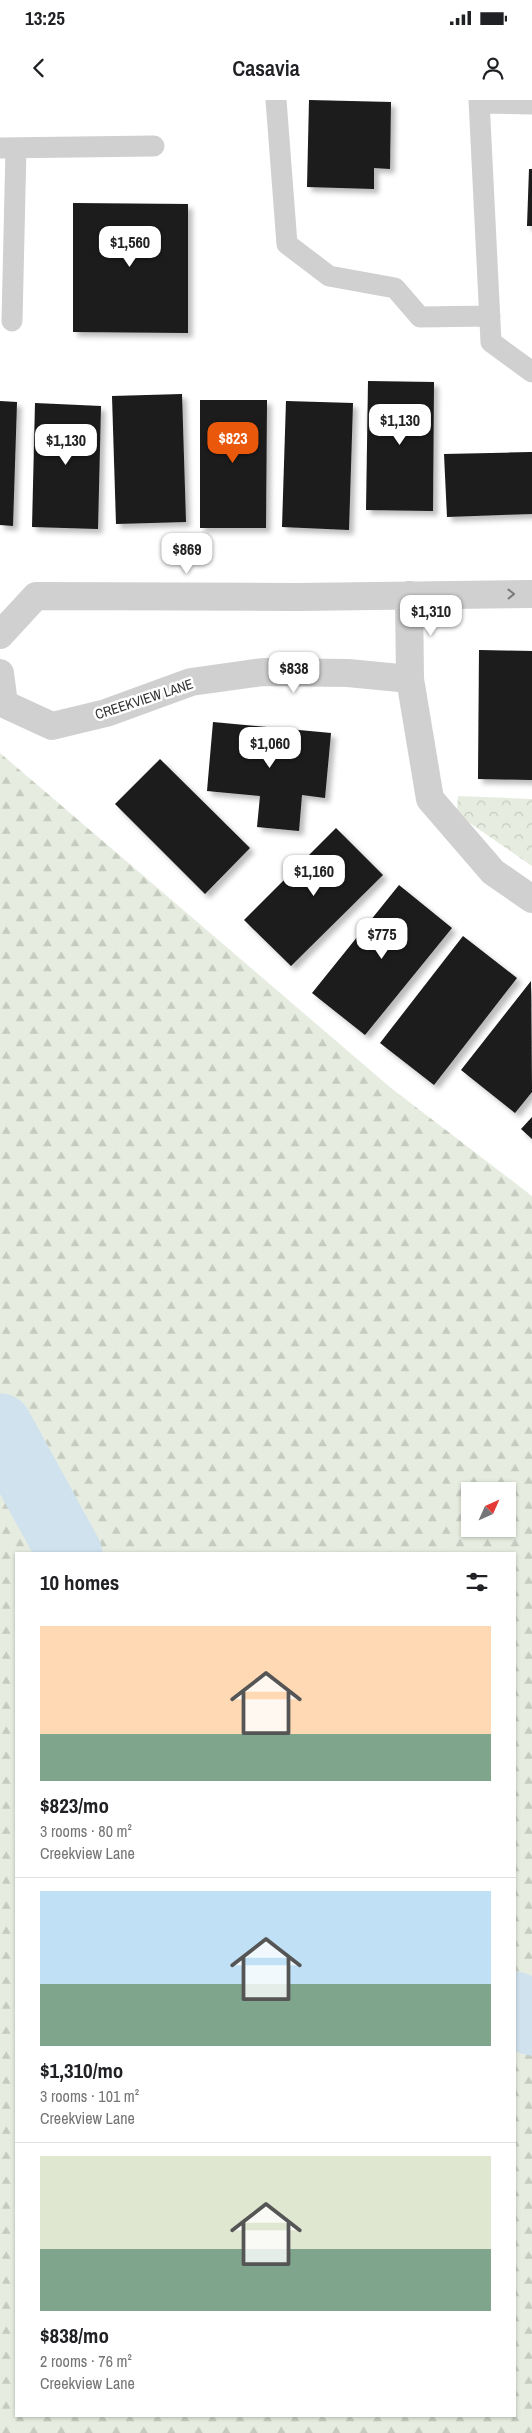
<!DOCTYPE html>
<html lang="en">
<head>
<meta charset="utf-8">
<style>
  :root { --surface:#fff; --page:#f6f6f6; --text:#202124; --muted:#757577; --line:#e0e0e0; --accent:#ea580c }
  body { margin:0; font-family:"Archivo Narrow",sans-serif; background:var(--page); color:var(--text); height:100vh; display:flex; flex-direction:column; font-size:19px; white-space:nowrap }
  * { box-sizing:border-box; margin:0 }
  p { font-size:16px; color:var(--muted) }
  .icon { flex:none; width:28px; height:28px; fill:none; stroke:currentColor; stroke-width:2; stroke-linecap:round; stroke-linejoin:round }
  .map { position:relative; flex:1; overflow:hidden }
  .panel { position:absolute; left:15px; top:1452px; width:501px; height:865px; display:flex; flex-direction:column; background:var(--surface); border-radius:0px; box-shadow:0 1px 4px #0004 }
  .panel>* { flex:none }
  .needle { width:32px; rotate:45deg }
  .tools { position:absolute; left:461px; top:1382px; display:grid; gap:10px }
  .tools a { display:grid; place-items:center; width:55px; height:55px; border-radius:0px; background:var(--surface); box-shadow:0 1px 4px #0004; font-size:25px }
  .price { position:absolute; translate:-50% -42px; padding:0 11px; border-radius:10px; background:#fff; color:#222; font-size:16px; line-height:32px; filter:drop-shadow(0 1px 2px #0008) }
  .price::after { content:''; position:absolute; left:50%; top:30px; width:15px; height:11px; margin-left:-8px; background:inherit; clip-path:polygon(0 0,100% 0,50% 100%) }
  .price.current { background:var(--accent); color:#fff }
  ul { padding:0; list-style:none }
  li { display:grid; align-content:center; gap:10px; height:265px; padding:0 25px }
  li+li { border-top:1px solid var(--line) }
  li span { display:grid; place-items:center; height:155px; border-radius:0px; color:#555 }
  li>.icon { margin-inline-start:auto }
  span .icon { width:90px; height:90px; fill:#fffc; stroke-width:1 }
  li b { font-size:21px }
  h2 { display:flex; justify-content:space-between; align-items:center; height:60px; padding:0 25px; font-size:21px }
  .status { display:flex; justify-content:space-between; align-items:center; height:35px; padding:0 25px; background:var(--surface); direction:ltr }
  .status svg { height:14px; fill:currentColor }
  header { display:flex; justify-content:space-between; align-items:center; height:65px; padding:0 25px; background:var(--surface); font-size:22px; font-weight:600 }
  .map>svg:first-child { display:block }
</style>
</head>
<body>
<div class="status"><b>13:25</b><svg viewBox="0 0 49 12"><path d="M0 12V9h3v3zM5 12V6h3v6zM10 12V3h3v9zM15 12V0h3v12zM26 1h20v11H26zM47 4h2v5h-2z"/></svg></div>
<header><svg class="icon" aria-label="back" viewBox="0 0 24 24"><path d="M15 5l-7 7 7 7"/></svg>Casavia<svg class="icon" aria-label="person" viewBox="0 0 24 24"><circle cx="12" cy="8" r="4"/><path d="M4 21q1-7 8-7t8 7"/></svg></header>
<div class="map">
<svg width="532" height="2333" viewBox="0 0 532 2333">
  <defs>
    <pattern id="forest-firs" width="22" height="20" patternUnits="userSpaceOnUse" patternTransform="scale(1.25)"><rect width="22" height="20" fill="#e6ecdf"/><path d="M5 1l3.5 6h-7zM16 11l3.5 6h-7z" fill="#c6cbc0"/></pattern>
    <pattern id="park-crowns" width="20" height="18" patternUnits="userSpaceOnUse" patternTransform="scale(1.25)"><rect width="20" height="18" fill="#e6ecdf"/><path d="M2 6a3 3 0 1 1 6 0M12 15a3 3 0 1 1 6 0" fill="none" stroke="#c6cbc0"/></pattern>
    <filter id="shadow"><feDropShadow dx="4.5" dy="4.5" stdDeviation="2.5" flood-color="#0004"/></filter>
  </defs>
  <rect width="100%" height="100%" fill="#fff"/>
  <path fill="url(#forest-firs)" fill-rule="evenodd" d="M0,653L391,988L532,1096V2333H0ZM470,1391H508V1429H470ZM16,1454H515V2316H16Z"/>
  <path fill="url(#park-crowns)" d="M458,696L532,699V766L464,719L457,709Z"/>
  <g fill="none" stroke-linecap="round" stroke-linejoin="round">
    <path stroke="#cfe2ee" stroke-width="65" d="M0,1326L70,1454
      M515,1904L532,1923"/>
  </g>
  <path fill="#1a1a1a" filter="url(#shadow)" d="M309,0L391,2L390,69L374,68V89L307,87Z
    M529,69H532V126H527Z
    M73,103L188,104V233L73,232Z
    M368,281L434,282L433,411L366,410Z
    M182,294L186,422L116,424L112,296Z
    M200,300H267L266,428H200Z
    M0,301L17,302L13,426L0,425Z
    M286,301L353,303L349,430L282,427Z
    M35,303L101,306L98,429L32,427Z
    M532,352V414L447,417L444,354Z
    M479,550L532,551V680L478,679Z
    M213,622L331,633L325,698L302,695L299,731L257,727L260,696L207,691Z
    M160,659L250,748L205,794L115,704Z
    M336,728L383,775L291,866L244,820Z
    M399,785L452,828L365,935L312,893Z
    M463,836L517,878L434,985L380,943Z
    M531,881L532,992L515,1013L461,970Z
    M532,1017V1039L521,1029Z"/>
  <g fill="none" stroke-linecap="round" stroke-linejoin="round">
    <path stroke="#d0d0d0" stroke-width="21" d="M276,0L287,144L329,176L395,188L420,217L490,216
      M479,0L491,242L532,272
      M479,3L532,4
      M0,48L154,46
      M12,221L16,48"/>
    <path stroke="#d0d0d0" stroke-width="28" d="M409,495L410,579
      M0,535L36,496L297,497L532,494
      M0,573L4,604L52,626L106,613L191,582L263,572L348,573L410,579L430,699L493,772L532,799"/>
  </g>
  <defs><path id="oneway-chevron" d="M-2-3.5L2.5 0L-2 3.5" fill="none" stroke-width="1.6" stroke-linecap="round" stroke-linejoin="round" transform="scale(1.25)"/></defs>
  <use stroke="#7a7a7a" href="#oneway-chevron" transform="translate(511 494) rotate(-1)"/>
  <g text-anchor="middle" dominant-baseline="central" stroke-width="5" stroke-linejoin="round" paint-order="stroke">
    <g font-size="14" fill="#333" stroke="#fff">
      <text transform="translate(144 599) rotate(-18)">CREEKVIEW LANE</text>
    </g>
  </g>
</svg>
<div class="tools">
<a><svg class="needle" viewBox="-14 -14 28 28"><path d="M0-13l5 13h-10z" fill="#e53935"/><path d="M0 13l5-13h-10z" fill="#757577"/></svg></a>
</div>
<b class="price" style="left:130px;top:168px">$1,560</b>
<b class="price" style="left:400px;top:346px">$1,130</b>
<b class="price current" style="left:233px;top:364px">$823</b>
<b class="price" style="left:66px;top:366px">$1,130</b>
<b class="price" style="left:187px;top:475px">$869</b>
<b class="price" style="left:431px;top:537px">$1,310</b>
<b class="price" style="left:294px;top:594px">$838</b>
<b class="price" style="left:270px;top:669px">$1,060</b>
<b class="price" style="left:314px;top:797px">$1,160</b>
<b class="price" style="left:382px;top:860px">$775</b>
<section class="panel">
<h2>10 homes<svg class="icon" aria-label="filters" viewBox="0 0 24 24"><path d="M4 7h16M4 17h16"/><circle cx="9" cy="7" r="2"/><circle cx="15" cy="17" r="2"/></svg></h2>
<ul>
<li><span style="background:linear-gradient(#ffd9b3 70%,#7fa58c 0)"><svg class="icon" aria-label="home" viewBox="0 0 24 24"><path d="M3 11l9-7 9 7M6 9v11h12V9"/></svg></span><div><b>$823/mo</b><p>3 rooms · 80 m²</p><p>Creekview Lane</p></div></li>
<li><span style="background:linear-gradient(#bfe0f5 60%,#7fa58c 0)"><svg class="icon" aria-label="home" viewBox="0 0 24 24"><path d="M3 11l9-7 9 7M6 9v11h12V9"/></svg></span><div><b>$1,310/mo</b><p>3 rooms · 101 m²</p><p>Creekview Lane</p></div></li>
<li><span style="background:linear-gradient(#dfe7d0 60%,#7fa58c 0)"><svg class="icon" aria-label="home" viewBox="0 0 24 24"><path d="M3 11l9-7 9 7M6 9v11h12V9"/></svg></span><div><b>$838/mo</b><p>2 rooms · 76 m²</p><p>Creekview Lane</p></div></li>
</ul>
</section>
</div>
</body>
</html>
